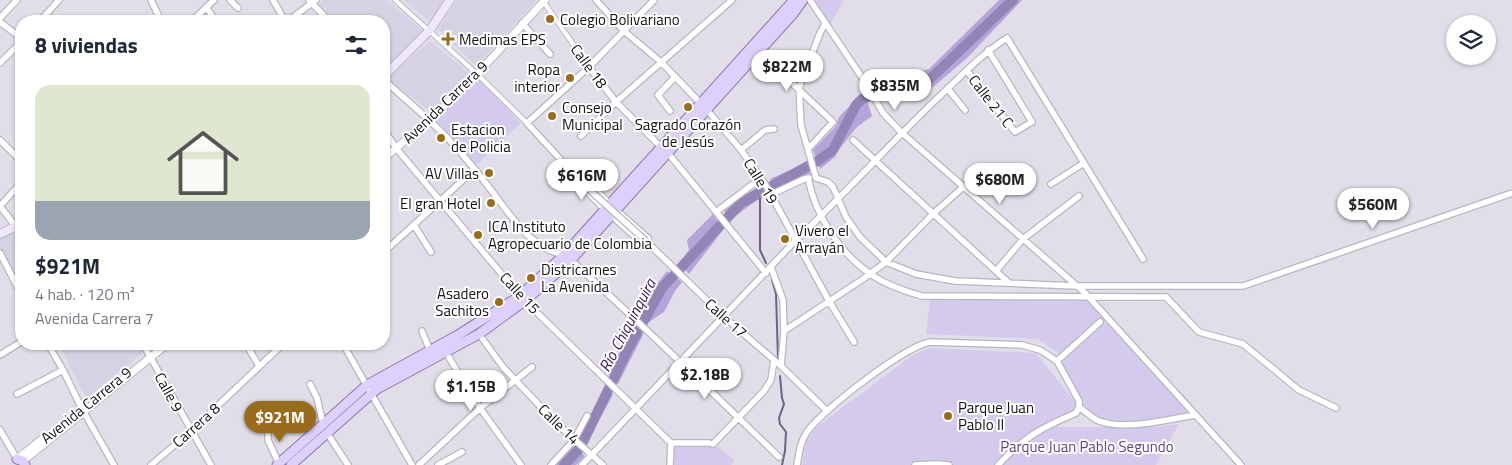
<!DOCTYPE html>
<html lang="es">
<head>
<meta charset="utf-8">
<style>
  :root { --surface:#fff; --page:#f6f6f7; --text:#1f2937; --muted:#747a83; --line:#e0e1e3; --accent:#996c1b }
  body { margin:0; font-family:"Titillium Web",sans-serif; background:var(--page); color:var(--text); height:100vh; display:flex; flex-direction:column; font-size:19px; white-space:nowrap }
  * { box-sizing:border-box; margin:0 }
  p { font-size:16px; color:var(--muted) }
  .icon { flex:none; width:28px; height:28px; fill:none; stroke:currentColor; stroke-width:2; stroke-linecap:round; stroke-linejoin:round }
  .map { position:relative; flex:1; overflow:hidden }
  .drawer { position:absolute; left:15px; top:15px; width:375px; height:335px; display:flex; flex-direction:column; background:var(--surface); border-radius:20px; box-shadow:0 1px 4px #0004 }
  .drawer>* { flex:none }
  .controls { position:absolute; left:1446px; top:15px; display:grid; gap:10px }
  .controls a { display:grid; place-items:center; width:50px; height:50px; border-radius:50%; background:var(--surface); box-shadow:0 1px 4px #0004; font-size:25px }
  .price { position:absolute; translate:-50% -42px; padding:0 11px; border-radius:18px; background:#fff; color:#222; font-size:16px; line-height:32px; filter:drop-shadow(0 1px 2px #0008) }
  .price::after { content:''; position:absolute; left:50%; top:30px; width:15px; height:11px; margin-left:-8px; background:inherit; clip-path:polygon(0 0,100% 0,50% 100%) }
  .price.selected { background:var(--accent); color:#fff }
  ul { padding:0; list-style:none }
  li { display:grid; align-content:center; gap:10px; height:265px; padding:0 20px }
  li+li { border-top:1px solid var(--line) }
  li span { display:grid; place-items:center; height:155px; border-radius:15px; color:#555 }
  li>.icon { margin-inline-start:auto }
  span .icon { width:90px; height:90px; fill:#fffc; stroke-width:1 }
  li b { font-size:21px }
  h2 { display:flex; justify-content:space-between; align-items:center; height:60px; padding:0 20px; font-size:21px }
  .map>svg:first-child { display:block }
</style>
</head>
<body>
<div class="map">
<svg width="1512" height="465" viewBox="0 0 1512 465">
  <rect width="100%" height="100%" fill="#e1dee9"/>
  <path fill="#d6d1e3" d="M324,0H387L422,30L384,71V21H335L319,4Z
    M404,0H444L430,22Z
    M457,0H535L536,1L476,66L438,29Z
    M430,41L469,73L431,112L387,79Z
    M21,224V281L0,249V234Z
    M59,344H140L144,352L86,398Z"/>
  <path fill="#d4caed" d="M812,0H844L829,26Z
    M478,77L521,123L477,164L434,119Z
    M1084,299L1103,316L1060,354L1038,339L926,334L930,300Z
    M1106,322L1189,413C1161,417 1099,434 1081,405C1073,391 1068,376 1062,362Z
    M929,348L1036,353L1078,406L1053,427H1154L1179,424L1156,465H802L807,441L815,428L913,355Z
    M674,446H714L718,447L735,461L731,465H673Z"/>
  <path fill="#b4a4d9" d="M999,0H1022L967,58L933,87L881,97L878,84L929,69Z
    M864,91L872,116L857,127L836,153V156L820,169L813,150L836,126L839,117Z
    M808,162L811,173L774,189L770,179Z
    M761,184L765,196L756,201L730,220L724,211Z
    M713,214L723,230L689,274L679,263L689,250L687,240Z
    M667,271L682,282L675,291L664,312L649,322L637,310Z
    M632,326L643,335L618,384L609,374Z
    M605,386L613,395L586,443L579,438Z
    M574,446L585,456L576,465H556Z"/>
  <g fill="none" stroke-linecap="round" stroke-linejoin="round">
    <path stroke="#6d6286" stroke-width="2" d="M760,192V250L766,263
      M772,280L776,294L778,359
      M780,376L782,398L784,404L779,418L780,424L786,432L785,451L782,465"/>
    <path stroke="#9384b6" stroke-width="10" d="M816,162L833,150L856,105L862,99L891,88L931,78L1013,0
      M564,465L580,448L628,349L662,288L741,203L810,165"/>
    <defs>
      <path id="pedestrian" d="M395,0L477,74L527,123
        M543,1L589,67"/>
      <path id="minor" d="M151,0L161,21
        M230,0L238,8
        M273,0L285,21
        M309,0L329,21
        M596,0L624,31L662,63L707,110L741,150L765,184L829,301L854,342
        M810,0L869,88L883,113L901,132L1085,293L1241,465
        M206,7L216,21
        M0,18L17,0
        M40,21L59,0
        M192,21L214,0
        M288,21L316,0
        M0,22L21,38
        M522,23L550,54
        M825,24L820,33L799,88L801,125L816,178L828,182L833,187L846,217L860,237L886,262L916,274L955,281L1076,286H1243L1512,193
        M759,52L833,122L808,149
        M0,63L21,42
        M589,67L616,102L662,148
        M967,71L1015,132L1032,122L988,50
        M384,80C407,101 431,120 452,143C466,158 479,174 491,190C512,217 529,247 564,255
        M948,89L965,110
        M670,111L658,95L675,77
        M384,130L396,148L520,296L671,443
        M581,136L616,102L732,0
        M0,140L21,161
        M853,140L1009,283
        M741,150L765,130L774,129
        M668,153L766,273
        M808,178C815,214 839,252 869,273C884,284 904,291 922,296L1166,297L1199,332L1243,344L1299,390L1336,408
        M580,179L586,180L610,204
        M583,184L527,123L589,67L654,0
        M1051,184L1084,163
        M582,186L605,210
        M770,195L804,179L809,178
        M0,206L21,183
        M0,206L16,227
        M716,212L761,178
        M611,215L643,244H649L648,238L616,210
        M414,225L431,252
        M646,241L723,316L781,366L827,411
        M384,252L475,169
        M0,253L21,294
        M571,260C641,324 710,390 779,457
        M771,267L783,300L784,331L781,366
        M996,271L1023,239L1079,196
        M422,331L430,351
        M784,331L863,279L886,262L933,214L963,187
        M479,334L503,367L557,424L603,465
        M48,344L63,370L82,409L114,465
        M143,344L211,465
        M246,344L259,366
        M343,344L412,465
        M445,351L480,408L521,465
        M0,355L21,342
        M1057,361L1100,322
        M310,384L317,398L323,424
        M17,394L63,370
        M268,425V440L279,464
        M0,430L17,459
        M327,433L348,465
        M671,443H709
        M713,444L764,391L771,380L774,360
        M151,465L191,431L283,344
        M419,465L480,408L532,367
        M438,465L462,452
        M551,465L574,440L587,416
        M582,465L796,240C847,192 893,140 944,92C964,73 983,53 1007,38L1143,259
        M670,465L671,443
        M797,465C799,454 800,442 807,432C822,410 904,347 930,342L1022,345L1040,350L1057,361L1079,401V407C1085,411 1092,418 1099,421C1126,431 1168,419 1196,415
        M915,465L937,464L949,465
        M998,465C1024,437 1041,428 1076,413L1079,407"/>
      <path id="tertiary" d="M384,158L430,120L477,74L545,0
        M17,459L46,436
        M23,461L167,344"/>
      <path id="secondary" d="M384,76L430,30L450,0
        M0,234L21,224"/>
      <path id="primary" d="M17,459L23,461L25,465
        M277,465L367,385L458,335L520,296L564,255L794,0
        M291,465L377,389L479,334L526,300L571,260L793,14L803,0"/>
    </defs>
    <use href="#pedestrian" stroke="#b8b6c0" stroke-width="6"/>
    <use href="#minor" stroke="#b8b6c0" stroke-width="8"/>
    <use href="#tertiary" stroke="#b8b6c0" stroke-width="9"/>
    <use href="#secondary" stroke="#b8b6c0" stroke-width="10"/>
    <use href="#primary" stroke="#8879aa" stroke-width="11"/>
    <use href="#pedestrian" stroke="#fff" stroke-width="4"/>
    <use href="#minor" stroke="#fff" stroke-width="5.5"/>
    <use href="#tertiary" stroke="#fff" stroke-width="7"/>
    <use href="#secondary" stroke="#eee7fe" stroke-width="8"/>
    <use href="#primary" stroke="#ddd0fd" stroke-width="9"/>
    <defs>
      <path id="minor-bridge" d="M583,184L646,241"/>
    </defs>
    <use href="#minor-bridge" stroke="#b8b6c0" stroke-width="8" stroke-linecap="butt"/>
    <use href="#minor-bridge" stroke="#fff" stroke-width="5.5"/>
  </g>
  <g fill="#996c1b" stroke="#fff" stroke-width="2">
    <circle cx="550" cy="19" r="5"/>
    <path d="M445.5 31.5h5v5h5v5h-5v5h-5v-5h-5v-5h5z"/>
    <circle cx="570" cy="78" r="5"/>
    <circle cx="688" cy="107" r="5"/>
    <circle cx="552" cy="116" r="5"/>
    <circle cx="441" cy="138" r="5"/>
    <circle cx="489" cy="173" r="5"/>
    <circle cx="491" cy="203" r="5"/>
    <circle cx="478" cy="235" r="5"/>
    <circle cx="785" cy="239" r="5"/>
    <circle cx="531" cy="278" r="5"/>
    <circle cx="499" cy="302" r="5"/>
    <circle cx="948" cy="416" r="5"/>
  </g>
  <g text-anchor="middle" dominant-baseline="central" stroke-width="4" stroke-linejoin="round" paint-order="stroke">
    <g font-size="15" fill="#131215" stroke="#fff" text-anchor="start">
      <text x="560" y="19">Colegio Bolivariano</text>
      <text x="459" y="39">Medimas EPS</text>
      <text x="560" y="69" text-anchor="end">Ropa<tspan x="560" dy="17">interior</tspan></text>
      <text x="562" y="107">Consejo<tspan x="562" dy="17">Municipal</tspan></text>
      <text x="688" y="124" text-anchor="middle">Sagrado Corazón<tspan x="688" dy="17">de Jesús</tspan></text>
      <text x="451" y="129">Estacion<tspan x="451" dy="17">de Policia</tspan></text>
      <text x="479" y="173" text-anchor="end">AV Villas</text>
      <text x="481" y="203" text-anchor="end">El gran Hotel</text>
      <text x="488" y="226">ICA Instituto<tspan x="488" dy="17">Agropecuario de Colombia</tspan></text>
      <text x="795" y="230">Vivero el<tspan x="795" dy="17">Arrayán</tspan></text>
      <text x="541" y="269">Districarnes<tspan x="541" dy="17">La Avenida</tspan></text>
      <text x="489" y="293" text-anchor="end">Asadero<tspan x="489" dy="17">Sachitos</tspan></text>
      <text x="958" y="407">Parque Juan<tspan x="958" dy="17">Pablo II</tspan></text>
    </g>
    <g font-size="15" fill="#131215" stroke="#fff">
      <text transform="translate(589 66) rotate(54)">Calle 18</text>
      <text transform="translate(991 101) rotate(52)">Calle 21 C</text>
      <text transform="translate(445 102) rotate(-44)">Avenida Carrera 9</text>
      <text transform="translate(761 181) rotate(58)">Calle 19</text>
      <text transform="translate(520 293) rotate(47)">Calle 15</text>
      <text transform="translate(726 318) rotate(42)">Calle 17</text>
      <text transform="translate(169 392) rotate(61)">Calle 9</text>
      <text transform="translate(86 405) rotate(-39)">Avenida Carrera 9</text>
      <text transform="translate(559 424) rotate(44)">Calle 14</text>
      <text transform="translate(196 425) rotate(-42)">Carrera 8</text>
    </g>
    <g font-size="15" fill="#5d4688" stroke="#fff">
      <text x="1087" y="446">Parque Juan Pablo Segundo</text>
    </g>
    <g font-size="16" font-style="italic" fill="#3a2260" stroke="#fff">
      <text transform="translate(627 325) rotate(-62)">Río Chiquinquira</text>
    </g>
  </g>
</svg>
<div class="controls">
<a><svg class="icon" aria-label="layers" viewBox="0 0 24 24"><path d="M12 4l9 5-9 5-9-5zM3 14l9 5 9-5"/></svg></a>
</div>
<b class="price" style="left:787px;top:92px">$822M</b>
<b class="price" style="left:895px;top:111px">$835M</b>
<b class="price" style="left:582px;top:201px">$616M</b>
<b class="price" style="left:1000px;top:205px">$680M</b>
<b class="price" style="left:1373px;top:230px">$560M</b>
<b class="price" style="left:705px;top:400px">$2.18B</b>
<b class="price" style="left:471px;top:412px">$1.15B</b>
<b class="price selected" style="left:280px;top:443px">$921M</b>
<section class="drawer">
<h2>8 viviendas<svg class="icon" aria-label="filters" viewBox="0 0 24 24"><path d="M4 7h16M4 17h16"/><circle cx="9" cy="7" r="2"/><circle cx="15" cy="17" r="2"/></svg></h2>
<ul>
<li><span style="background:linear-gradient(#dfe7d0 75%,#9aa5b1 0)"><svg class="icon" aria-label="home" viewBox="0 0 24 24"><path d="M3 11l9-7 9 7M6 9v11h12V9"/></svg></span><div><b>$921M</b><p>4 hab. · 120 m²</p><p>Avenida Carrera 7</p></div></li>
</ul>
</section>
</div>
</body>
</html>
